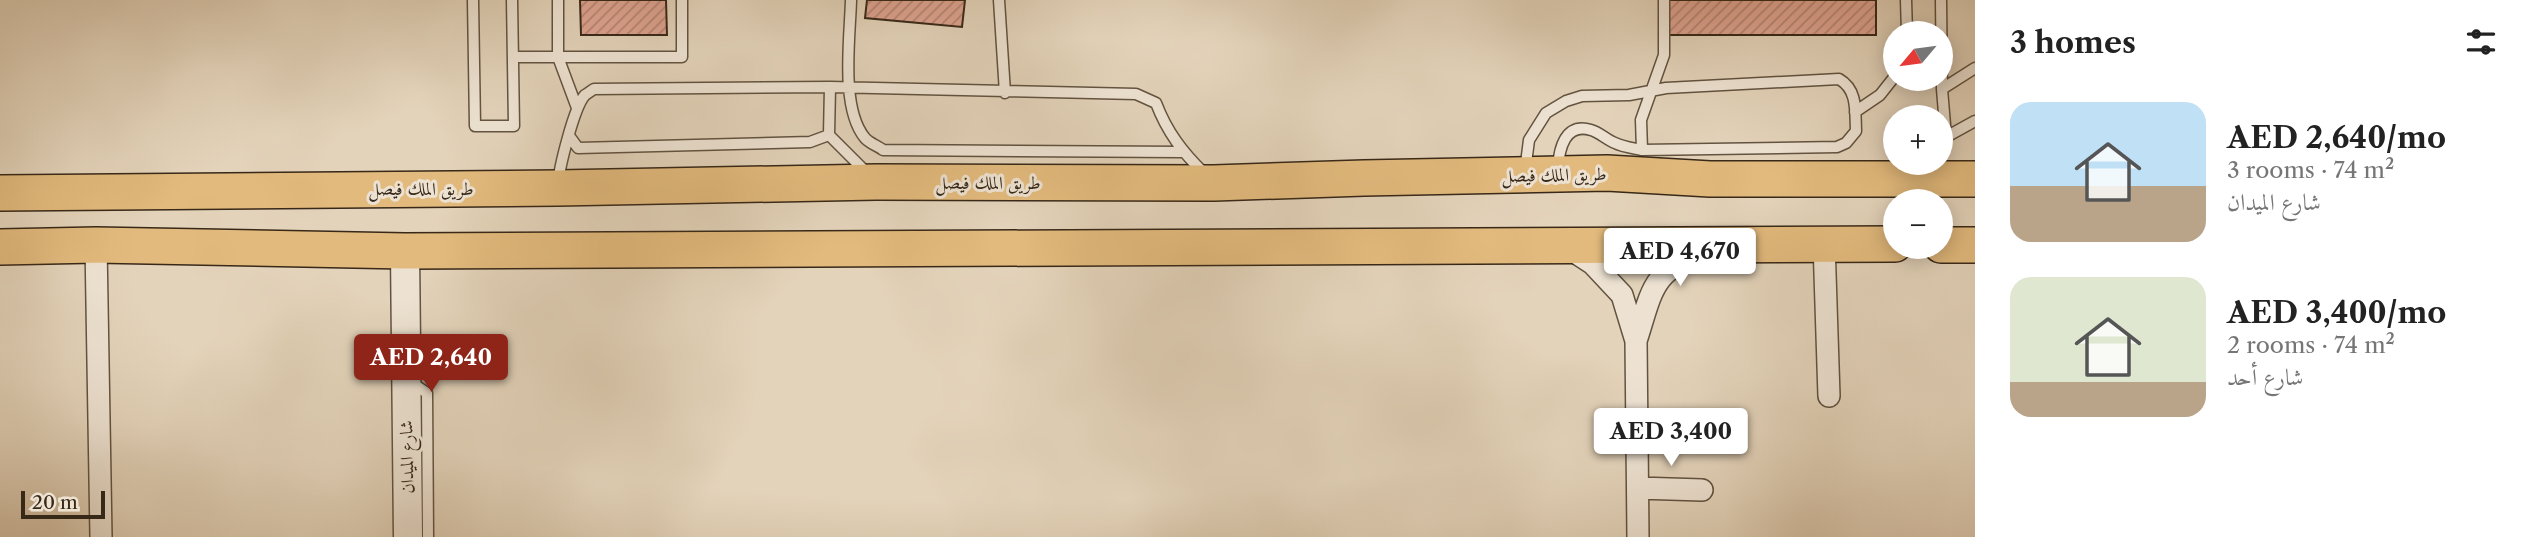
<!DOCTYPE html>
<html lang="en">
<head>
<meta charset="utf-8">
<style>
  :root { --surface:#fff; --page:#f6f6f6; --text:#222; --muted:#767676; --accent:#8f2418 }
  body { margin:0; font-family:"Libre Caslon Text",Amiri,serif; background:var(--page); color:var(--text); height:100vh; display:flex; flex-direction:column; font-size:26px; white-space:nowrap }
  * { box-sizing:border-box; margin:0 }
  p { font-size:23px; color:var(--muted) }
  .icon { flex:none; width:38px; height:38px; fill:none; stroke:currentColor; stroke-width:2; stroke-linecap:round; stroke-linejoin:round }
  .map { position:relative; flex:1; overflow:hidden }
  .drawer { display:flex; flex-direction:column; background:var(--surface); width:560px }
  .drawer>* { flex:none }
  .needle { width:46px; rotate:241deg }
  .buttons { position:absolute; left:1883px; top:21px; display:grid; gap:14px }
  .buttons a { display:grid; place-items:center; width:70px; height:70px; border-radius:50%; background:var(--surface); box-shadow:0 4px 18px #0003; font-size:35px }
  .scale { position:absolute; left:21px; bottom:18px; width:84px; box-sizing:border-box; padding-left:7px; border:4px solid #372818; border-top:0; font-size:19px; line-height:24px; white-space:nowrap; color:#372818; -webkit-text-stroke:5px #ede2d2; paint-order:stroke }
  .price { position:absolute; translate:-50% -60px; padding:0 16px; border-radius:7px; background:#fff; color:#222; font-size:23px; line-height:46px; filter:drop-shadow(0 2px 4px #0008) }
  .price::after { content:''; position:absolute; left:50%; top:42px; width:21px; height:16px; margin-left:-10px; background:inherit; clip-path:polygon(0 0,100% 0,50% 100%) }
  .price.selected { background:var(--accent); color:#fff }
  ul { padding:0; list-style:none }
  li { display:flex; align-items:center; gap:21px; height:175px; padding:0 35px }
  li span { display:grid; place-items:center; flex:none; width:196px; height:140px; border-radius:21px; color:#555 }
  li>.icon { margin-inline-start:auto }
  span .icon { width:84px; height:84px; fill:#fffc; stroke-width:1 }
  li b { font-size:30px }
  h2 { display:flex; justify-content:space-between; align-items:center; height:84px; padding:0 35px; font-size:30px }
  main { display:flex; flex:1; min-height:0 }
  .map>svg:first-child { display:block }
</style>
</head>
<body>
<main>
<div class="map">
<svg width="1975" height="537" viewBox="0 0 1975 537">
  <defs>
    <pattern id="building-hatch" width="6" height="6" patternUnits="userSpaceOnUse" patternTransform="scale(1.75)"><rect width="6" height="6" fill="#dea390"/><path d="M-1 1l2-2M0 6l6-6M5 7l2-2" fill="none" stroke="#b58575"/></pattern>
  </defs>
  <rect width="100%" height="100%" fill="#e3d3ba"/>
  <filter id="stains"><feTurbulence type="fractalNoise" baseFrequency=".00286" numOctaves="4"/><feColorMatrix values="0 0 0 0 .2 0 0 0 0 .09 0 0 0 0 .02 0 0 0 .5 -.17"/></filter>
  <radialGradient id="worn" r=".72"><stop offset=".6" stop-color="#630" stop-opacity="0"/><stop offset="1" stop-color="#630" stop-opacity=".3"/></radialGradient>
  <path fill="url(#building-hatch)" stroke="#372818" stroke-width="2" d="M580,0H666L667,35H581Z
    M867,0H965L962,27L865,18Z
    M1667,0H1876V35H1667Z"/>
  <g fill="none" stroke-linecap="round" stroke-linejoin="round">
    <defs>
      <path id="service" d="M473,0L475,126H514L512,0
        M558,0V57L577,108
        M851,0C850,38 840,108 865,138C869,143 878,146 883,150L1182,152
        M999,0L1005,93
        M1906,0L1907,33
        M1941,0L1942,89L1975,68
        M513,57H682V0
        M830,87L1136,94L1156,103C1167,132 1183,153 1205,174
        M1855,112L1880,95L1895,76
        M570,137L578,148L810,142L829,135L867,173
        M1946,137L1975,121
        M1642,150L1641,120L1664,55V0
        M1941,152L1946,137L1942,89
        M1525,171L1529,140L1546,113L1566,101L1582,96L1629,95L1666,88L1839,79C1858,90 1855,111 1856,131L1846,143L1837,147L1642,150C1633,148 1623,147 1615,143C1607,140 1599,132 1591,130C1565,122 1559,149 1558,168
        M558,185C559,168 574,107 585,95C587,94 592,90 594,89L830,87L829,135
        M409,381L427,393L428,537"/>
      <path id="minor" d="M1824,243L1829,396
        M96,245L101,537
        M1570,249L1593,264L1622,295L1636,341L1638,537
        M1636,341C1652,292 1651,269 1705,253
        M1638,488L1702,490"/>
      <path id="tertiary" d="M405,251L408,537"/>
      <path id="primary" d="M0,193L558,188L876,182L1214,183L1364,178L1607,173L1710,179H1975
        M1941,245H1975
        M0,247L96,245L405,251L1895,244"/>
    </defs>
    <use href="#service" stroke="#625340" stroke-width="13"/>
    <use href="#minor" stroke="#625340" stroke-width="24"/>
    <use href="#tertiary" stroke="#625340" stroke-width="31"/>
    <use href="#primary" stroke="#372818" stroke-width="38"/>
    <use href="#service" stroke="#ede2d2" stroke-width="10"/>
    <use href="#minor" stroke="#ede2d2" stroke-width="21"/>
    <use href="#tertiary" stroke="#ede2d2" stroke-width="28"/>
    <use href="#primary" stroke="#e2ba7d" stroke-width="35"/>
  </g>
  <g text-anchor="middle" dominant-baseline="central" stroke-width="6" stroke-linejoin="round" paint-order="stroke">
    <g font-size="18" fill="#372818" stroke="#ede2d2">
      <text transform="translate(1554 175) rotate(-1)">طريق الملك فيصل</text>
      <text x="988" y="183">طريق الملك فيصل</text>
      <text x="421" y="189">طريق الملك فيصل</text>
      <text transform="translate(407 457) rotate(-91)">شارع الميدان</text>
    </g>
  </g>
  <rect width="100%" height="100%" filter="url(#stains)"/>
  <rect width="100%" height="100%" fill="url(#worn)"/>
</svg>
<div class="buttons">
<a><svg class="needle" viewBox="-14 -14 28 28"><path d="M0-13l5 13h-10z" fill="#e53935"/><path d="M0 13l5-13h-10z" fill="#767676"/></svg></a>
<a>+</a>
<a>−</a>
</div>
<div class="scale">20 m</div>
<b class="price" style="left:1680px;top:288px">AED 4,670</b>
<b class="price selected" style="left:431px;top:394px">AED 2,640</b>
<b class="price" style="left:1671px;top:468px">AED 3,400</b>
</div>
<section class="drawer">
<h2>3 homes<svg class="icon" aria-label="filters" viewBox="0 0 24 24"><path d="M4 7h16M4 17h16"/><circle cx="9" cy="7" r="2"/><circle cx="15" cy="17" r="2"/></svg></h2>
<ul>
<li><span style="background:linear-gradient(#bfe0f5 60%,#b9a48a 0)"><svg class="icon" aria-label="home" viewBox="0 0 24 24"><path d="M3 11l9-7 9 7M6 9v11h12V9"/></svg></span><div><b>AED 2,640/mo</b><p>3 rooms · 74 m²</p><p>شارع الميدان</p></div></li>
<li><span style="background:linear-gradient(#dfe7d0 75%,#b9a48a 0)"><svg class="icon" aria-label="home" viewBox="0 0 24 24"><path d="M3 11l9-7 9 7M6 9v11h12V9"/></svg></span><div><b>AED 3,400/mo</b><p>2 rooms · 74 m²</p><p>شارع أحد</p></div></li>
</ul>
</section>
</main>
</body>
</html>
